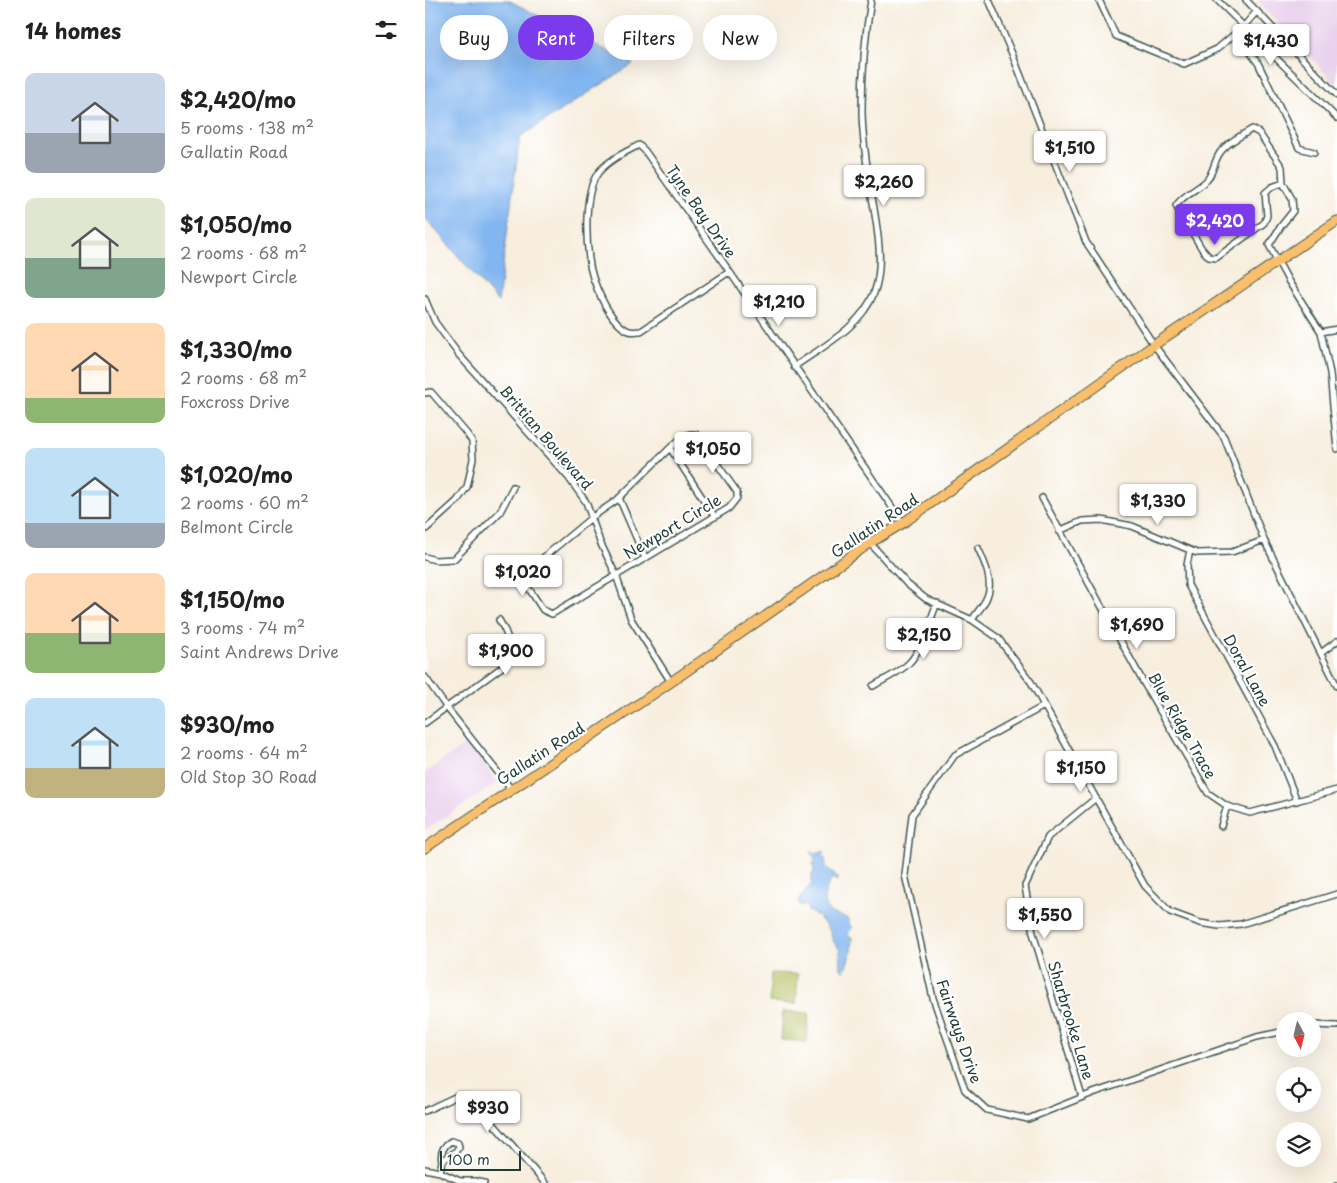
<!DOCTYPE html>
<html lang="en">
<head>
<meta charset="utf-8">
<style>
  :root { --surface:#fff; --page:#f2f2f2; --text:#222; --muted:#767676; --accent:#7c3aed }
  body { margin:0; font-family:"Playpen Sans",sans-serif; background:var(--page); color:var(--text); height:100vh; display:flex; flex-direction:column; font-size:19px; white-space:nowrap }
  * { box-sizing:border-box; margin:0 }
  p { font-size:16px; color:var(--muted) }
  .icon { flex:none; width:28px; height:28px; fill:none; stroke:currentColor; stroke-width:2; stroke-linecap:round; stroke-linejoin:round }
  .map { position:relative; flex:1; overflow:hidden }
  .drawer { display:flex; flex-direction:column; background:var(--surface); width:425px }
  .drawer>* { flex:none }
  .hud { position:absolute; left:15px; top:15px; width:475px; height:45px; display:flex; gap:10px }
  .needle { width:32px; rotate:173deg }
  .controls { position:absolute; left:851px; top:1012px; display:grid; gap:10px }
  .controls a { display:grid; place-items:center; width:45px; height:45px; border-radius:50%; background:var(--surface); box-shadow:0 5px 20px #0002; font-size:25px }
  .scale { position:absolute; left:15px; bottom:12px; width:81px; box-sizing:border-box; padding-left:5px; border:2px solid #1f3d34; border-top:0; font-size:14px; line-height:18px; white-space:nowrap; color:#1f3d34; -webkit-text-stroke:4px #fff; paint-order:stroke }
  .price { position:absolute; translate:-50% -42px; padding:0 11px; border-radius:5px; background:#fff; color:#222; font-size:16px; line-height:32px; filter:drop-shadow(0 1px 2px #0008) }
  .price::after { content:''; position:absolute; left:50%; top:30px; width:15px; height:11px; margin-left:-8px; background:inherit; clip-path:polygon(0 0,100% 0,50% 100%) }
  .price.active { background:var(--accent); color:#fff }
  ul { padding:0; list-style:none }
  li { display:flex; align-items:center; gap:15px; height:125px; padding:0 25px }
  li span { display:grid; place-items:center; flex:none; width:140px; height:100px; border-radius:10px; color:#555 }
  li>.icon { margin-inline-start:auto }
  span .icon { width:60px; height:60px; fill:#fffc; stroke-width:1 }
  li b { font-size:21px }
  h2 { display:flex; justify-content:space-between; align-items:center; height:60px; padding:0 25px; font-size:21px }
  .pill { padding:0 18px; border-radius:22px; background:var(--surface); box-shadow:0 5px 20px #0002; font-size:18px; line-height:45px }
  .pill.active { background:var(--accent); color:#fff }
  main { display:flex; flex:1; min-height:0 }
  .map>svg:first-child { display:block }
</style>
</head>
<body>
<main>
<section class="drawer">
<h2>14 homes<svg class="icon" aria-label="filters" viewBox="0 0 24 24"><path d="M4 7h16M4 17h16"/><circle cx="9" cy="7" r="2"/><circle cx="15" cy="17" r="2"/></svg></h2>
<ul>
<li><span style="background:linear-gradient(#c9d6e8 60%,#9aa5b1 0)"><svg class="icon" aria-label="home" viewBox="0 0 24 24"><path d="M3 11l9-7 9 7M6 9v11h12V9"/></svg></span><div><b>$2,420/mo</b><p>5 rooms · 138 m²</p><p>Gallatin Road</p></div></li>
<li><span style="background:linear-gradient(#dfe7d0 60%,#7fa58c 0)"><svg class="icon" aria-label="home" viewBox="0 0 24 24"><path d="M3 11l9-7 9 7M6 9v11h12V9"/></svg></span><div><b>$1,050/mo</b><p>2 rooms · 68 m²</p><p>Newport Circle</p></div></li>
<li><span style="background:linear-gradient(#ffd9b3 75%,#8fb573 0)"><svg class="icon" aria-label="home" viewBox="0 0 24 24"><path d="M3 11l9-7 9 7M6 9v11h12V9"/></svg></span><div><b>$1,330/mo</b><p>2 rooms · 68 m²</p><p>Foxcross Drive</p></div></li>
<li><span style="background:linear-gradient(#bfe0f5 75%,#9aa5b1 0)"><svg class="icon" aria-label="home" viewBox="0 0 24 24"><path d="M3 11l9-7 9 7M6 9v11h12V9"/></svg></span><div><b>$1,020/mo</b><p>2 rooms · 60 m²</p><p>Belmont Circle</p></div></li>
<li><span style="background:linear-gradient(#ffd9b3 60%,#8fb573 0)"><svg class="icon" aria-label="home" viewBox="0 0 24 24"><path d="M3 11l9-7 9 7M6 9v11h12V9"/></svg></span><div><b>$1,150/mo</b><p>3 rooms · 74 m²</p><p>Saint Andrews Drive</p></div></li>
<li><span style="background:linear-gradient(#bfe0f5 70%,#c2b280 0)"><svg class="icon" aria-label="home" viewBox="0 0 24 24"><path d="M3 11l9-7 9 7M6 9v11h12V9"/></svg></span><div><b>$930/mo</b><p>2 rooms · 64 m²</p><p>Old Stop 30 Road</p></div></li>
</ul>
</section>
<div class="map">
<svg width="912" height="1183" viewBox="0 0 912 1183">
  <rect width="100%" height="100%" fill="#fff"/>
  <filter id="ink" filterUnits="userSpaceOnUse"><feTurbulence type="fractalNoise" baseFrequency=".02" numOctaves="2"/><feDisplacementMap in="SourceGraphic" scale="10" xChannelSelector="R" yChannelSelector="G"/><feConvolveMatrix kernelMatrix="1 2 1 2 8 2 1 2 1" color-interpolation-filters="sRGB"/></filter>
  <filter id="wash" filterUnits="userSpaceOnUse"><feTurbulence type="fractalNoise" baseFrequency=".0096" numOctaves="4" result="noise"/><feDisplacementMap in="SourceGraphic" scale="20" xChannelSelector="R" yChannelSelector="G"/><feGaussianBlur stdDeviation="1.12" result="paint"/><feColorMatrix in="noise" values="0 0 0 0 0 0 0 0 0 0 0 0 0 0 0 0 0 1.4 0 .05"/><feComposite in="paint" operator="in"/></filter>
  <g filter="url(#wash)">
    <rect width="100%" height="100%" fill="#f7eede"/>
    <path fill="#e9d2ed" d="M832,0H912V86Z
      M43,742L73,783L0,830V773Z"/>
    <path fill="#b5c163" stroke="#6a7f4c" d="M346,973L373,974L371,1004L344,1002Z
      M358,1011L384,1013L382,1042L356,1040Z"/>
    <path fill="#82b6f0" stroke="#507a92" d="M0,0H83L208,64L95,137L73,302L0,218Z
      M398,851L400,853L397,856L400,858L401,866L413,879L411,881L408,878C401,887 393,905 407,913C412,916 418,916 423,919V922L427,928L423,934L424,937H427L426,952L419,972L416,969L415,950L408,941L405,931L393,916L383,911V908L380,905L376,906L373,901L387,883V874L389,873L388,863L391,860L389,859V856L385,852L395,853Z"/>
  </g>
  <g filter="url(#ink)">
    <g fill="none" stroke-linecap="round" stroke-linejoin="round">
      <defs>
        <path id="minor" d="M564,0L588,56L661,242L729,345L799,437L839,540L912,686
          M674,0L691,36L759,64L792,49L819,26L832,11
          M792,0L912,118
          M821,0L912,95
          M811,33L833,63L874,148L889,152
          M858,183L857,167L834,133L827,129C816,136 799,144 793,156C789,164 787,175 781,181C772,190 757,195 751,206L777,249L784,257L791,258L839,223L842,216L840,193L847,187L858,183L867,199L868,211L856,226L844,245L864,282L896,332L905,373L912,449
          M304,272L216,331C212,331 208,332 204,331C184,323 166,280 164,259C161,237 159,192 173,173C183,160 199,153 214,145L220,151L293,255L478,523
          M0,299L10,322L34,355L143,477L161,502L175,542L191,575L206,619L246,682
          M896,332L912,329
          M369,367C397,347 436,327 449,293C461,262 450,217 445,185C441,161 437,133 437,109C437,73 440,35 446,0
          M0,393L6,392L42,434L47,441L48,459L42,487L32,501L0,530
          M265,434H271L312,492V498L304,508L127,614L118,610L99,581L101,572L166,518L192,500L247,446L259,436Z
          M245,448L290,517
          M194,498L220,558
          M617,498L717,680L783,793L802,806L825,813L912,790
          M634,531L657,521L676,520L707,526L772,553L807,552L839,540
          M445,543L482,584L501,599L547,620L573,638L606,682L720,886L745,912L775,923L794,926L816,924L912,894
          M765,550L762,565L763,585L850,746L872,801
          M0,557L10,560L29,559L75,512L88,487
          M547,620C552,612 559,605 562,597C569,582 559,561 553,548
          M896,653L912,641
          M0,677L22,708L86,789
          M448,686C460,679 474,673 484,663C497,650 505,620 512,603
          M619,706L530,755L487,815L480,875L508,998L540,1090L562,1110L603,1119L668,1093L832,1037L860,1031
          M0,723L77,667C86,646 86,639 74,620
          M796,826L802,806
          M888,1025L912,1026
          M657,1097L608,933L600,886L623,837L671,798
          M0,1111L34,1095L45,1097L120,1183
          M0,1169L15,1172L35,1181H50L59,1183
          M15,1172L17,1161L30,1152L34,1147L33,1143L26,1141C18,1146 15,1152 17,1161"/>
        <path id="primary" d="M0,848L246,682L445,543L478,523L729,345L912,221"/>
      </defs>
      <use href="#minor" stroke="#3f584e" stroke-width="8"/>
      <use href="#primary" stroke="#3f584e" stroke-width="11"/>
      <use href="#minor" stroke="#fff" stroke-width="5"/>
      <use href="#primary" stroke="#f9bf6d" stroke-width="9"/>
      <path stroke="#1f3d34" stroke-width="2" stroke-dasharray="8 4" stroke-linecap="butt" d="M909,1183L912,1182"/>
    </g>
  </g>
  <g text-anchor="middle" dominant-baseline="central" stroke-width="4.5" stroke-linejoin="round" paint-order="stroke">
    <g font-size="15" fill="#1f3d34" stroke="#fff">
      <text transform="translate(277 211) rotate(55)">Tyne Bay Drive</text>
      <text transform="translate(122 437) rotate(49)">Brittian Boulevard</text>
      <text transform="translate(449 525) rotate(-34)">Gallatin Road</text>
      <text transform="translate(247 526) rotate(-31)">Newport Circle</text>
      <text transform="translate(823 670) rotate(61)">Doral Lane</text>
      <text transform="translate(758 725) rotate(60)">Blue Ridge Trace</text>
      <text transform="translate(115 753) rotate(-33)">Gallatin Road</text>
      <text transform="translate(647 1020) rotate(73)">Sharbrooke Lane</text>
      <text transform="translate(535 1031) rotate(71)">Fairways Drive</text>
    </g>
  </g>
</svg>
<div class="controls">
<a><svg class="needle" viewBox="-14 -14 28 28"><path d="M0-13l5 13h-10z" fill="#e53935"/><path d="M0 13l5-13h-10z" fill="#767676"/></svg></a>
<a><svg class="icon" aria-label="locate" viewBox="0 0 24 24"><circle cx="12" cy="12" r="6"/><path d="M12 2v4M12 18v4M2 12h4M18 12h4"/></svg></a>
<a><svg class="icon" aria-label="layers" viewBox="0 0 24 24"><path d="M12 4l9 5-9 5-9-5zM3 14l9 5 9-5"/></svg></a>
</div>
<div class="scale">100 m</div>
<b class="price" style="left:846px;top:66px">$1,430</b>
<b class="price" style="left:645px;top:173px">$1,510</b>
<b class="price" style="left:459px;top:207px">$2,260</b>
<b class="price active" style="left:790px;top:246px">$2,420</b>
<b class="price" style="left:354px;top:327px">$1,210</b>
<b class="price" style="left:288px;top:474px">$1,050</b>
<b class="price" style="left:733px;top:526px">$1,330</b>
<b class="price" style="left:98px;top:597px">$1,020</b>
<b class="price" style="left:712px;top:650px">$1,690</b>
<b class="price" style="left:499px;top:660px">$2,150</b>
<b class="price" style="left:81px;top:676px">$1,900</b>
<b class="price" style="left:656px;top:793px">$1,150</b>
<b class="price" style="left:620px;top:940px">$1,550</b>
<b class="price" style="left:63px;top:1133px">$930</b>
<div class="hud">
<a class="pill">Buy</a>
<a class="pill active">Rent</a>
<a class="pill">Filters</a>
<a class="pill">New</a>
</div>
</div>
</main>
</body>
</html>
